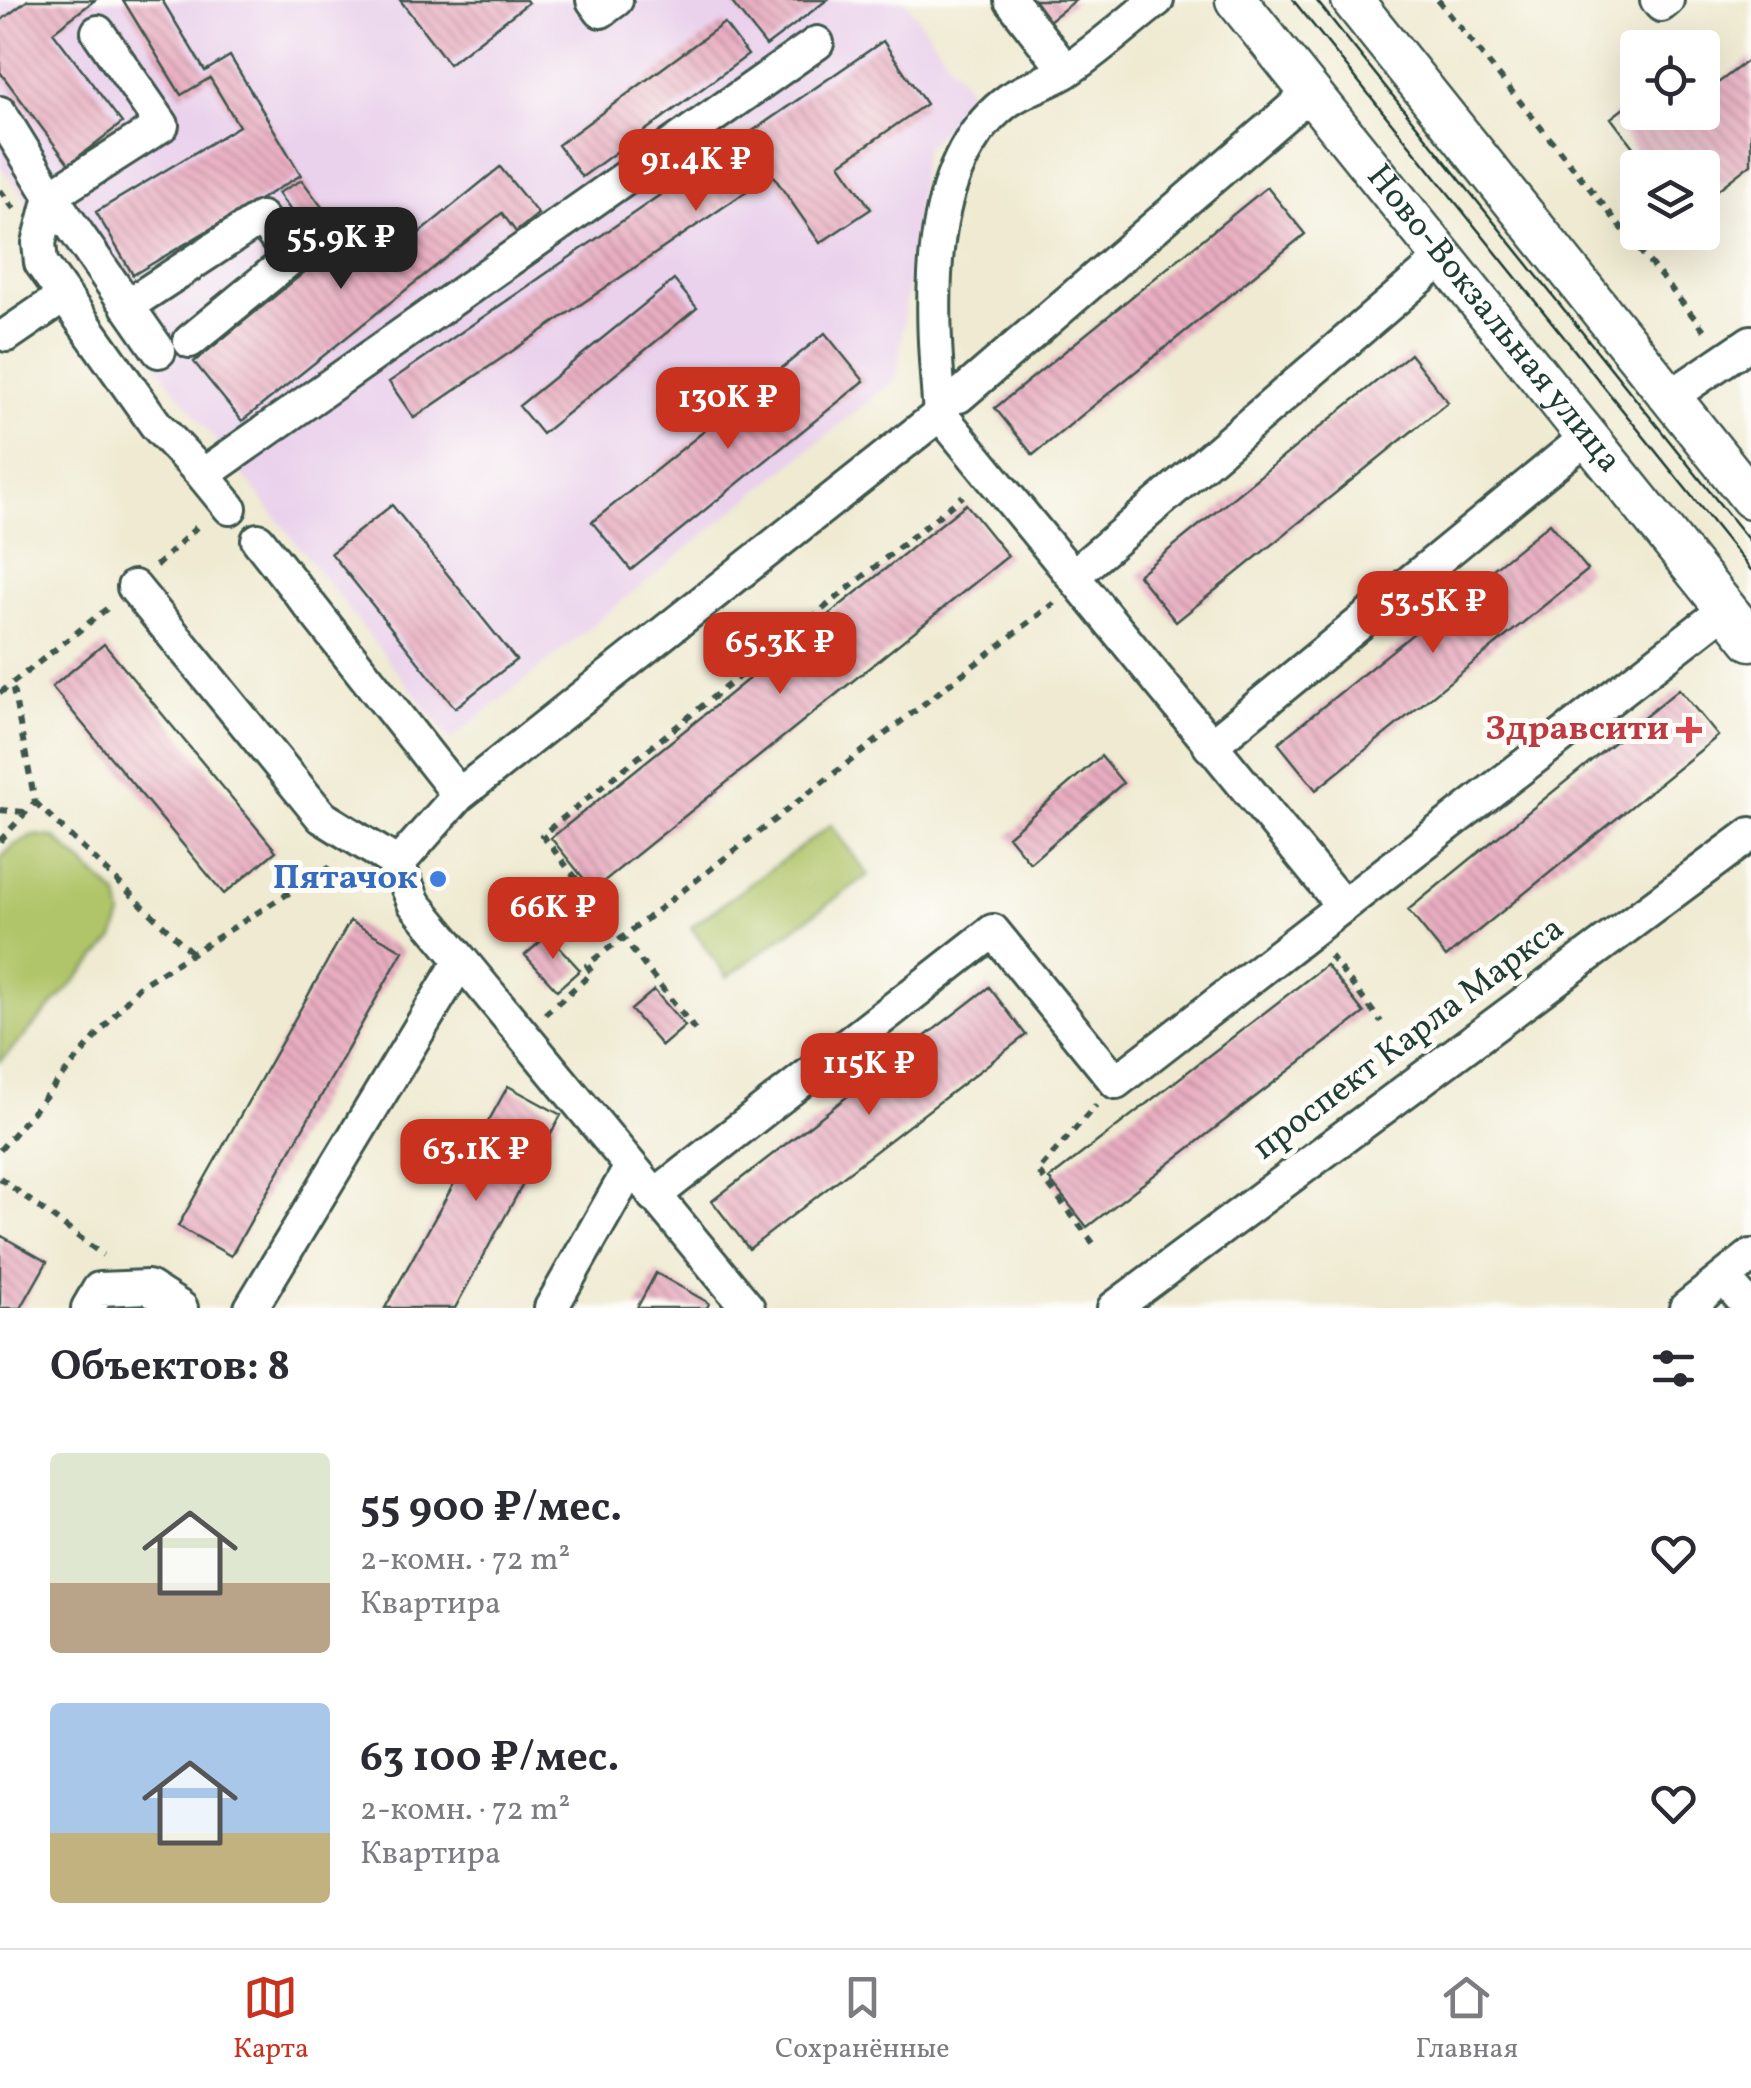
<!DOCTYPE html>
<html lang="ru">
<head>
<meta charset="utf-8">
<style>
  :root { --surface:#fff; --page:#f2f2f3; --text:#2b2b33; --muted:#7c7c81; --line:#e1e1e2; --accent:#c8321e }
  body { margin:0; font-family:Vollkorn,serif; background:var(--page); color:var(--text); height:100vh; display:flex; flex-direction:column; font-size:38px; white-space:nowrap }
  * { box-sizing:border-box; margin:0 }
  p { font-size:32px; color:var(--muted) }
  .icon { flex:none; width:55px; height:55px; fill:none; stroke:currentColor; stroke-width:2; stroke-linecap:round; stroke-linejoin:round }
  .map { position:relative; height:1308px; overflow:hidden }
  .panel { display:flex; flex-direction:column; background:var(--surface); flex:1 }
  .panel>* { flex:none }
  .tools { position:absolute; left:1620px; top:30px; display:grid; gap:20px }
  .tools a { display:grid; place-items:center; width:100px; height:100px; border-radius:10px; background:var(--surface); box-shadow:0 10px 40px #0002; font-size:50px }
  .price { position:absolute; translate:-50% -85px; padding:0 22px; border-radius:20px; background:var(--accent); color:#fff; font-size:32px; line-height:65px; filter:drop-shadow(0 2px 5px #0008) }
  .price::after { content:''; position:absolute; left:50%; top:60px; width:30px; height:22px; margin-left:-15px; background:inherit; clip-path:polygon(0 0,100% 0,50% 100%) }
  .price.active { background:#222; color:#fff }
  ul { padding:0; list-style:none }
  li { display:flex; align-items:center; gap:30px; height:250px; padding:0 50px }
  li span { display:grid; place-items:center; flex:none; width:280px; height:200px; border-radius:10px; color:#555 }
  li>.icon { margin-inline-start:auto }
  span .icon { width:120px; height:120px; fill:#fffc; stroke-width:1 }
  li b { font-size:42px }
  h2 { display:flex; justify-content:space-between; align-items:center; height:120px; padding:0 50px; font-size:42px }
  .menu { display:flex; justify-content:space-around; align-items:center; height:140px; border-top:2px solid var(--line); background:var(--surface); font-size:28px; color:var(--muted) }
  .menu a { display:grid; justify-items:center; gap:5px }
  .menu .active { color:var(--accent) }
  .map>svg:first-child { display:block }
</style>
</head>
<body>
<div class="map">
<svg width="1751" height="1308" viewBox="0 0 1751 1308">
  <defs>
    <pattern id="building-back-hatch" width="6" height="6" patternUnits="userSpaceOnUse" patternTransform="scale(2.5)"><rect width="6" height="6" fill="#e9adc1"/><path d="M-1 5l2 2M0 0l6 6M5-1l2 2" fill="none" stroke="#bc8e9e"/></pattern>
  </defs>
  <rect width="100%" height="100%" fill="#fdfcf7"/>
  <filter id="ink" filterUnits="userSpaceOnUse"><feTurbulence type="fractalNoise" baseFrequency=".01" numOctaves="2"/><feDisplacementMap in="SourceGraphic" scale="20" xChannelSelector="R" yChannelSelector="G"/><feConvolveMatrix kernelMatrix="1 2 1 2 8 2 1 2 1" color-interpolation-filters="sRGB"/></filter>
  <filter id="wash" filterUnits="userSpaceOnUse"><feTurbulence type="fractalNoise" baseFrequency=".0048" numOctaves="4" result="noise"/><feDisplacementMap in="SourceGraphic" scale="40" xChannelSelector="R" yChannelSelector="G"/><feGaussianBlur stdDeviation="2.25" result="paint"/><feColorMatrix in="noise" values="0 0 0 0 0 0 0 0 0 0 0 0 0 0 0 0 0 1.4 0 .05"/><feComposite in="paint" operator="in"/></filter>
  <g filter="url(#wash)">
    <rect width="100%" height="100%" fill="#efead1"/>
    <path fill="#ead1ec" d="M0,0H905L973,95L924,150L897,378L451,740L0,166Z"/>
    <path fill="#b0c569" stroke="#68814e" stroke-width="2.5" d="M831,825L868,875L727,977L691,927Z
      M33,835L54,837L118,896L122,916L114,939L0,1062V859L13,846Z"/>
    <g id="blocks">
      <path fill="url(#building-back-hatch)" d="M28,0H95L53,32L122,123L69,164L0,72V21Z
        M123,0H162L205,71L230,56L301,175L133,275L96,212L239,126L210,78L181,95Z
        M400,0H526L528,3L449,64Z
        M730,0H827L766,46Z
        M1034,0H1076L1049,21Z
        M724,23L748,55L582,177L558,145Z
        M883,41L926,104L840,164L871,209L820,243L772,174L414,418L389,382Z
        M1751,58V164L1702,202V168H1649L1611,118L1638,97V112H1672L1675,117L1680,112H1702V95Z
        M500,167L538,214L516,232L502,213L242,421L194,362L324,256L278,193L302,180L347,241L356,233L381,264Z
        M1267,187L1305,234L1033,455L995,408Z
        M674,280L697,308L542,434L519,406Z
        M825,333L864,381L631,570L592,522Z
        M1410,354L1448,402L1176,622L1138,575Z
        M966,504L1008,556L593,890L551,838Z
        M392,505L516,660L455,708L331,553Z
        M1550,523L1588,570L1316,790L1278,743Z
        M104,644L276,851L224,894L52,687Z
        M1679,689L1718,736L1446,957L1408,910Z
        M1101,756L1123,783L1030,863L1008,836Z
        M350,921L403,951L231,1256L178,1226Z
        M548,935L580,970L557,990L525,955Z
        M1326,965L1364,1013L1087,1227L1049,1179Z
        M989,987L1026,1035L749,1249L712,1201Z
        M654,990L685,1026L662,1046L631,1010Z
        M508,1086L561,1115L496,1233L455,1308H385Z
        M0,1235L47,1262L21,1308H0Z
        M656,1273L709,1303L707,1308H637Z"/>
    </g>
  </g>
  <g filter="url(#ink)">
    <use href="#blocks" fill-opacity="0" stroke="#3e574c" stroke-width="2.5"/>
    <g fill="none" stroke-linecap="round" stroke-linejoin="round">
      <defs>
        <path id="minor" d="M593,0L601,11L616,0
          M1011,0L1066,71
          M1157,0C1127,23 1098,50 1066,71C1047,83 1022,89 1005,103C919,171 932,316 940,414L1343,906
          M1657,0L1661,5L1667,0
          M98,32L162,125L51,196L159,351
          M0,113L51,196L39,243L41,263L156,425L203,475L817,43
          M127,306L261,218L291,258L190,341
          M7,335L64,296
          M959,396L1310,93
          M1670,397L1751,342
          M203,475L230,508
          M258,540L459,795
          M1073,576L1443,258
          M134,587L322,817L398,864L414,903L748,1308
          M1210,746L1587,437
          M398,864L459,795L940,414
          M654,1196L993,931L1116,1082L1726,609
          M1724,1278L1750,1308
          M88,1308L99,1289L148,1287L181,1308
          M251,1308L461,960
          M551,1308L631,1167
          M1114,1308L1751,834
          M1686,1308L1751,1256"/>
        <g id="major">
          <path id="s1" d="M1236,0L1751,640"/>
          <path d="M1352,0L1751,498"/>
        </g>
      </defs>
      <use href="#minor" stroke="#3e574c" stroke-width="38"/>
      <use href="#major" stroke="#3e574c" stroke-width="45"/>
      <path stroke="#3e574c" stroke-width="6" stroke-dasharray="8 8" stroke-linecap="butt" d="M1438,0L1709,336
        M0,190L14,209
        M156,566L201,523
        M0,693L109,607
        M35,802L191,952
        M0,810L24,812
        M0,841L35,802L12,684
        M1330,956L1381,1022
        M545,1014L592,973L587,965L1054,603
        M695,1030L542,835L963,496
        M0,1150L138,987L337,863
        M0,1178L103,1255
        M1093,1243L1038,1171L1096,1105"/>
      <use href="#minor" stroke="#fff" stroke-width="32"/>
      <use href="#major" stroke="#fff" stroke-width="40"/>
      <path stroke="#1f3d34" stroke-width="2.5" d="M1293,0L1751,570
        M1316,0L1751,543"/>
    </g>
  </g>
  <path fill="#e0444e" stroke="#fdfcf7" stroke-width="4" d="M1684 715h10v10h10v10h-10v10h-10v-10h-10v-10h10z"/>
  <circle fill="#3f7fe0" stroke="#fdfcf7" stroke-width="4" cx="438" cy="879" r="10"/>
  <g text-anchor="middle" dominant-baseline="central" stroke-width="10" stroke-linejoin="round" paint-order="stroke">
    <g font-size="35" fill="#1f3d34" stroke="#fdfcf7">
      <text stroke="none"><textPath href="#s1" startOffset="410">Ново-Вокзальная улица</textPath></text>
      <text transform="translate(1409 1039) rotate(-37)">проспект Карла Маркса</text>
    </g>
    <g font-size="35" font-weight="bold" fill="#be3a42" stroke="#fdfcf7" text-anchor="end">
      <text x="1669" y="730">Здравсити</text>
    </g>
    <g font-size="35" font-weight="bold" fill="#366cbe" stroke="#fdfcf7" text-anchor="end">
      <text x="418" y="879">Пятачок</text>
    </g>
  </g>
</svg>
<div class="tools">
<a><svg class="icon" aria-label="locate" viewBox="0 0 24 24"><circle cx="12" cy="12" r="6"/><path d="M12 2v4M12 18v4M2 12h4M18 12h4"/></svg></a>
<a><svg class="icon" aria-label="layers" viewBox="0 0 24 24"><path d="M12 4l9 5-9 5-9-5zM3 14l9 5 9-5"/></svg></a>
</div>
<b class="price" style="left:696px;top:214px">91.4K ₽</b>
<b class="price active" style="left:341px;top:292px">55.9K ₽</b>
<b class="price" style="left:728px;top:452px">130K ₽</b>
<b class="price" style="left:1433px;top:656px">53.5K ₽</b>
<b class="price" style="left:780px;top:697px">65.3K ₽</b>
<b class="price" style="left:553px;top:962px">66K ₽</b>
<b class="price" style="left:869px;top:1118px">115K ₽</b>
<b class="price" style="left:476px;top:1204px">63.1K ₽</b>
</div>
<section class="panel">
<h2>Объектов: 8<svg class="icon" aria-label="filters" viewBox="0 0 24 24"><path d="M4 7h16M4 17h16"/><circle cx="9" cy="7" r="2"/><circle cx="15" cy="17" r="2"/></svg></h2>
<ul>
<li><span style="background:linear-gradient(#dfe7d0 65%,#b9a48a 0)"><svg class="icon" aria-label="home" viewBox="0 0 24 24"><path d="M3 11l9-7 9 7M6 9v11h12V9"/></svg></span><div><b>55 900 ₽/мес.</b><p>2-комн. · 72 m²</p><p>Квартира</p></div><svg class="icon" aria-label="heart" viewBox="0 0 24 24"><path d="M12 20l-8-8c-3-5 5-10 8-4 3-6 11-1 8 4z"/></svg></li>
<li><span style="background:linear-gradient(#a9c7e8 65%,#c2b280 0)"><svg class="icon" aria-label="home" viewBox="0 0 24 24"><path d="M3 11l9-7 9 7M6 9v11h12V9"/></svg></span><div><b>63 100 ₽/мес.</b><p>2-комн. · 72 m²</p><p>Квартира</p></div><svg class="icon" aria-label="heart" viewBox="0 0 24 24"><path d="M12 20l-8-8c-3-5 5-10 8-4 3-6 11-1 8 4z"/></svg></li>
</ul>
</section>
<nav class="menu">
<a class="active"><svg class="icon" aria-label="map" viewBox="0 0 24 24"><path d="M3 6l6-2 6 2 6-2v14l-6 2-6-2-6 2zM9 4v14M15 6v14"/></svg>Карта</a>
<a><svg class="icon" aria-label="saved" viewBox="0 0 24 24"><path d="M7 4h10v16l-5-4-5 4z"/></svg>Сохранённые</a>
<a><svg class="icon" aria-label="home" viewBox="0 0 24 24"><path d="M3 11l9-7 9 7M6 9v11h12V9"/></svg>Главная</a>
</nav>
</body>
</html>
